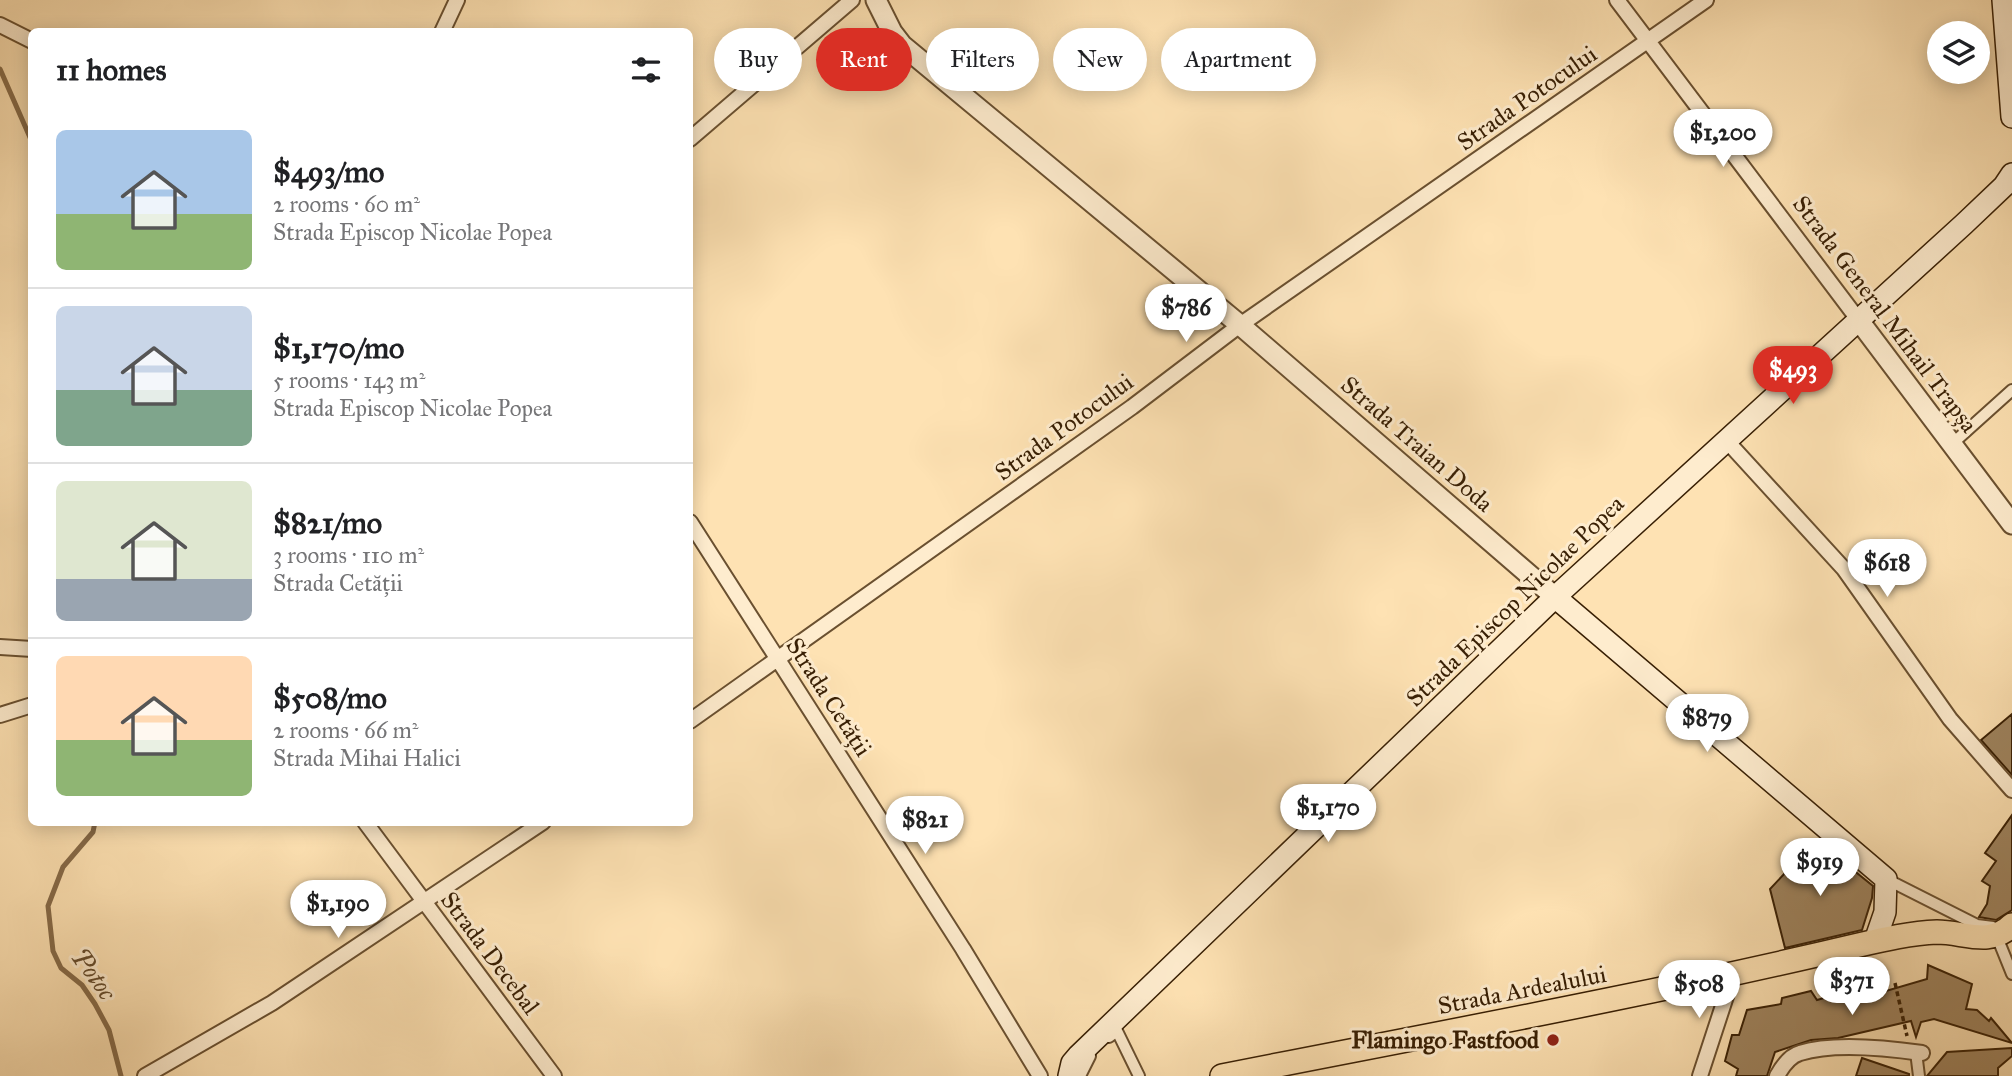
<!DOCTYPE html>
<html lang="en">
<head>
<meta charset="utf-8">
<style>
  :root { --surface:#fff; --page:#f6f6f6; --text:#202124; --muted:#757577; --line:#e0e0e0; --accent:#d93025 }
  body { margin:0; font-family:"IM FELL Great Primer",serif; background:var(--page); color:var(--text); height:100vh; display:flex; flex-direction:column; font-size:26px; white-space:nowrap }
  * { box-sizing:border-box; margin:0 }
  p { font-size:23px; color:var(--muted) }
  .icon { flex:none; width:38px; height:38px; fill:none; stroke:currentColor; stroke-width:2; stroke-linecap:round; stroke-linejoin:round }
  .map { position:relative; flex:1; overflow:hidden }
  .drawer { position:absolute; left:28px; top:28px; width:665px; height:798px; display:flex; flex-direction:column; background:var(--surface); border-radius:10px; box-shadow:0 4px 18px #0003 }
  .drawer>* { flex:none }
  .banner { position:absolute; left:714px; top:28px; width:665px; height:63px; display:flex; gap:14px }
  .tools { position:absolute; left:1927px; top:21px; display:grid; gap:14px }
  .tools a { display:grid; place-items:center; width:63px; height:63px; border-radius:50%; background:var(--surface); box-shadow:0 4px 18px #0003; font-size:35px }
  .price { position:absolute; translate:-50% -60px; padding:0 16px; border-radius:24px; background:#fff; color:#222; font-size:23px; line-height:46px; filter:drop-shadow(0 2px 4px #0008) }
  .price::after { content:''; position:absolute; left:50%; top:42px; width:21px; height:16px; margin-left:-10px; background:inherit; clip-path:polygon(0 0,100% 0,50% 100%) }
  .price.selected { background:var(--accent); color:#fff }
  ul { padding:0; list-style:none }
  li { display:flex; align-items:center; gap:21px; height:175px; padding:0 28px }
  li+li { border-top:2px solid var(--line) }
  li span { display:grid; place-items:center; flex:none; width:196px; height:140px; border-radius:10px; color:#555 }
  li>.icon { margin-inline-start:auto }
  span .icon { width:84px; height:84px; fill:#fffc; stroke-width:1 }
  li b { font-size:30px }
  h2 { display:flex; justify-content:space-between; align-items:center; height:84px; padding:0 28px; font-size:30px }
  .chip { padding:0 24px; border-radius:32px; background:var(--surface); box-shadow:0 4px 18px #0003; font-size:24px; line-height:63px }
  .chip.selected { background:var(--accent); color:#fff }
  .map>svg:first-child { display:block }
</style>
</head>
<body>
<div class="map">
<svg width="2012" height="1076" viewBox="0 0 2012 1076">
  <rect width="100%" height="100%" fill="#fee2b3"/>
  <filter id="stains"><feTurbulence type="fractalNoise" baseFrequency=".00286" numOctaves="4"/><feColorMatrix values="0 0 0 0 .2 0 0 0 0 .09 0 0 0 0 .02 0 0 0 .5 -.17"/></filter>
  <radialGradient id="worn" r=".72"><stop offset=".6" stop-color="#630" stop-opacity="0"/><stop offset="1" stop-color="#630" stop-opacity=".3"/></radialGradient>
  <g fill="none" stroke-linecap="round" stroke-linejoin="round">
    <path stroke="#876c4a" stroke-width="5" d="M0,69L32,142
      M95,822L93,832L63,867L48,906L53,951L61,968L82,985L95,1004L109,1030L121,1076"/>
  </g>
  <path fill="#9f845f" stroke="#381f04" stroke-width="2" d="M2012,714V775L1981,740Z
    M2012,815V910L1996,920L1979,917L1987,904L1990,886L1982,881L1996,861L1985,853Z
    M1816,840L1873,886L1872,898L1862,930L1785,948L1770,889Z
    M1928,965L1972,984L1966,1009L1977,1010L1989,1021L1991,1018L2012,1043L1934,1019L1921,1022L1916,1037L1911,1021L1838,1038L1811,1040L1775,1052L1767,1076H1736L1738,1069L1725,1061L1732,1035H1739L1747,1010L1781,1004L1782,998L1811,991L1817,1000L1838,994L1839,986L1869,981V990L1885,985L1886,991L1927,979Z
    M2012,1048V1056L1998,1068V1076H1927L1947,1052Z
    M1862,1058L1909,1074V1076H1856Z"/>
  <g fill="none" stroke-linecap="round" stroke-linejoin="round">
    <defs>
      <path id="pedestrian" d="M1952,444L2012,390
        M1886,879L1977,925L1993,927L2012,974
        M1109,1037L1117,1031L1139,1076
        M1916,1052L1919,1076
        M1080,1076L1090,1056"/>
      <path id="minor" d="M1617,0L1857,318
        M0,25L32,41
        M442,32L457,0
        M690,139L852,0
        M1725,439L1844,569L1950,719L2012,790
        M690,522L963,949L1040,1076
        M0,647L32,649
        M0,715L32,705
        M690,721L1132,407L1240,325L1706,0
        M365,822L554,1076
        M145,1076L272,1003L543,822
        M1700,1076L1733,975
        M1777,1076C1782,1067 1789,1056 1800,1053C1834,1042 1887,1048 1922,1053"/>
      <path id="tertiary" d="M876,0L892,32L902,45L1240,325L1555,597
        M1857,318L2012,524"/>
      <path id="secondary" d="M2003,0L2012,117
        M1555,597L1886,879L1885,912L1875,941
        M1069,1076L1072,1063L1078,1056L1555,597L1964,224L2004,186L2012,174"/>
      <path id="primary" d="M1222,1076C1435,1034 1648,995 1859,945C1885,939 1911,933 1937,932C1964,932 1990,947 2012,925"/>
    </defs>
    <use href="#pedestrian" stroke="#6a5030" stroke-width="14"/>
    <use href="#minor" stroke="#6a5030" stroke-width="18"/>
    <use href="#tertiary" stroke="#6a5030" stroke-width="23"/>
    <use href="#secondary" stroke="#381f04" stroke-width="24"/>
    <use href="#primary" stroke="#381f04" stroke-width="26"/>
    <path stroke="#381f04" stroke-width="3.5" stroke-dasharray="5 3.5" stroke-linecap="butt" d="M1895,983L1907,1036"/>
    <use href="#pedestrian" stroke="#feecce" stroke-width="10"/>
    <use href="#minor" stroke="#feecce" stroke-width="14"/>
    <use href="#tertiary" stroke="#feecce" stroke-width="19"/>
    <use href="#secondary" stroke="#feecce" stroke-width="21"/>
    <use href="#primary" stroke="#fee2b3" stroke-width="23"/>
  </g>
  <circle fill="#8f2418" stroke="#feecce" stroke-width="2.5" cx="1553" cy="1040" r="7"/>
  <g text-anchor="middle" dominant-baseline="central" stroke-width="6" stroke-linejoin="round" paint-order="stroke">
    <g font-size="24" fill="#381f04" stroke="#feecce">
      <text transform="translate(1527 98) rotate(-35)">Strada Potocului</text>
      <text transform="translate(1885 314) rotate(53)">Strada General Mihail Trapșa</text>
      <text transform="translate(1064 427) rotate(-36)">Strada Potocului</text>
      <text transform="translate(1417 444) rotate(41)">Strada Traian Doda</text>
      <text transform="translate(1515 601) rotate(-44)">Strada Episcop Nicolae Popea</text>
      <text transform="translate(829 697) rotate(57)">Strada Cetății</text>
      <text transform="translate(490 953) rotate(53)">Strada Decebal</text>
      <text transform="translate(1522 990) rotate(-11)">Strada Ardealului</text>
    </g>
    <g font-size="24" font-weight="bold" fill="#381f04" stroke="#feecce" text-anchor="end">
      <text x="1539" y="1040">Flamingo Fastfood</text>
    </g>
    <g font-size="26" font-style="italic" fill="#664c2d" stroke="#feecce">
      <text transform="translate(94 974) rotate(54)">Potoc</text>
    </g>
  </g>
  <rect width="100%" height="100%" filter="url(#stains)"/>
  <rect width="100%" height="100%" fill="url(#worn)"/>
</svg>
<div class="tools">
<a><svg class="icon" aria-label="layers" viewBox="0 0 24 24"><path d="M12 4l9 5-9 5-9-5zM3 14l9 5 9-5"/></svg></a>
</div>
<b class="price" style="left:1723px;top:169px">$1,200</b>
<b class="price" style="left:1186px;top:344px">$786</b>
<b class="price selected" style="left:1793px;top:406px">$493</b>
<b class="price" style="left:1887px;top:599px">$618</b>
<b class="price" style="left:1707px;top:754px">$879</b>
<b class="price" style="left:1328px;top:844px">$1,170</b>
<b class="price" style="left:925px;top:856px">$821</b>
<b class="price" style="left:1820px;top:898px">$919</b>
<b class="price" style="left:338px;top:940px">$1,190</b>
<b class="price" style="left:1852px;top:1017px">$371</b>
<b class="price" style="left:1699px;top:1020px">$508</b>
<div class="banner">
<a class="chip">Buy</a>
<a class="chip selected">Rent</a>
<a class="chip">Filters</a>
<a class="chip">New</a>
<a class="chip">Apartment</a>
</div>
<section class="drawer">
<h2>11 homes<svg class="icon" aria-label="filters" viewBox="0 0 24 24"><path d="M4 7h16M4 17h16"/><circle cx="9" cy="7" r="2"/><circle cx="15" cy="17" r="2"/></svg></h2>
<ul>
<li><span style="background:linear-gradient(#a9c7e8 60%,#8fb573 0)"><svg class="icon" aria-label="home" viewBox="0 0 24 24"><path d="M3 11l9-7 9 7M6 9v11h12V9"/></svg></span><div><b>$493/mo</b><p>2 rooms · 60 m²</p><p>Strada Episcop Nicolae Popea</p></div></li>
<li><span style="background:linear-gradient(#c9d6e8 60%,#7fa58c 0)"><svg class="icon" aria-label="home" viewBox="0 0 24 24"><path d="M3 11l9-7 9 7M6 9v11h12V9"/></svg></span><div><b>$1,170/mo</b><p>5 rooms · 143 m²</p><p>Strada Episcop Nicolae Popea</p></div></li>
<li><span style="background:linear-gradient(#dfe7d0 70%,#9aa5b1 0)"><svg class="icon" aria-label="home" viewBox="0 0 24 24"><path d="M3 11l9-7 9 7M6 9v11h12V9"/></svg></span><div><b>$821/mo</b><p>3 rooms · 110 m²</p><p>Strada Cetății</p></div></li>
<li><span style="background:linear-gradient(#ffd9b3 60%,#8fb573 0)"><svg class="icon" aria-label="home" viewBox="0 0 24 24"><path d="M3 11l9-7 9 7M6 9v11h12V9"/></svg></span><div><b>$508/mo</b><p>2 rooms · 66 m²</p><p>Strada Mihai Halici</p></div></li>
</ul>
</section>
</div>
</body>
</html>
